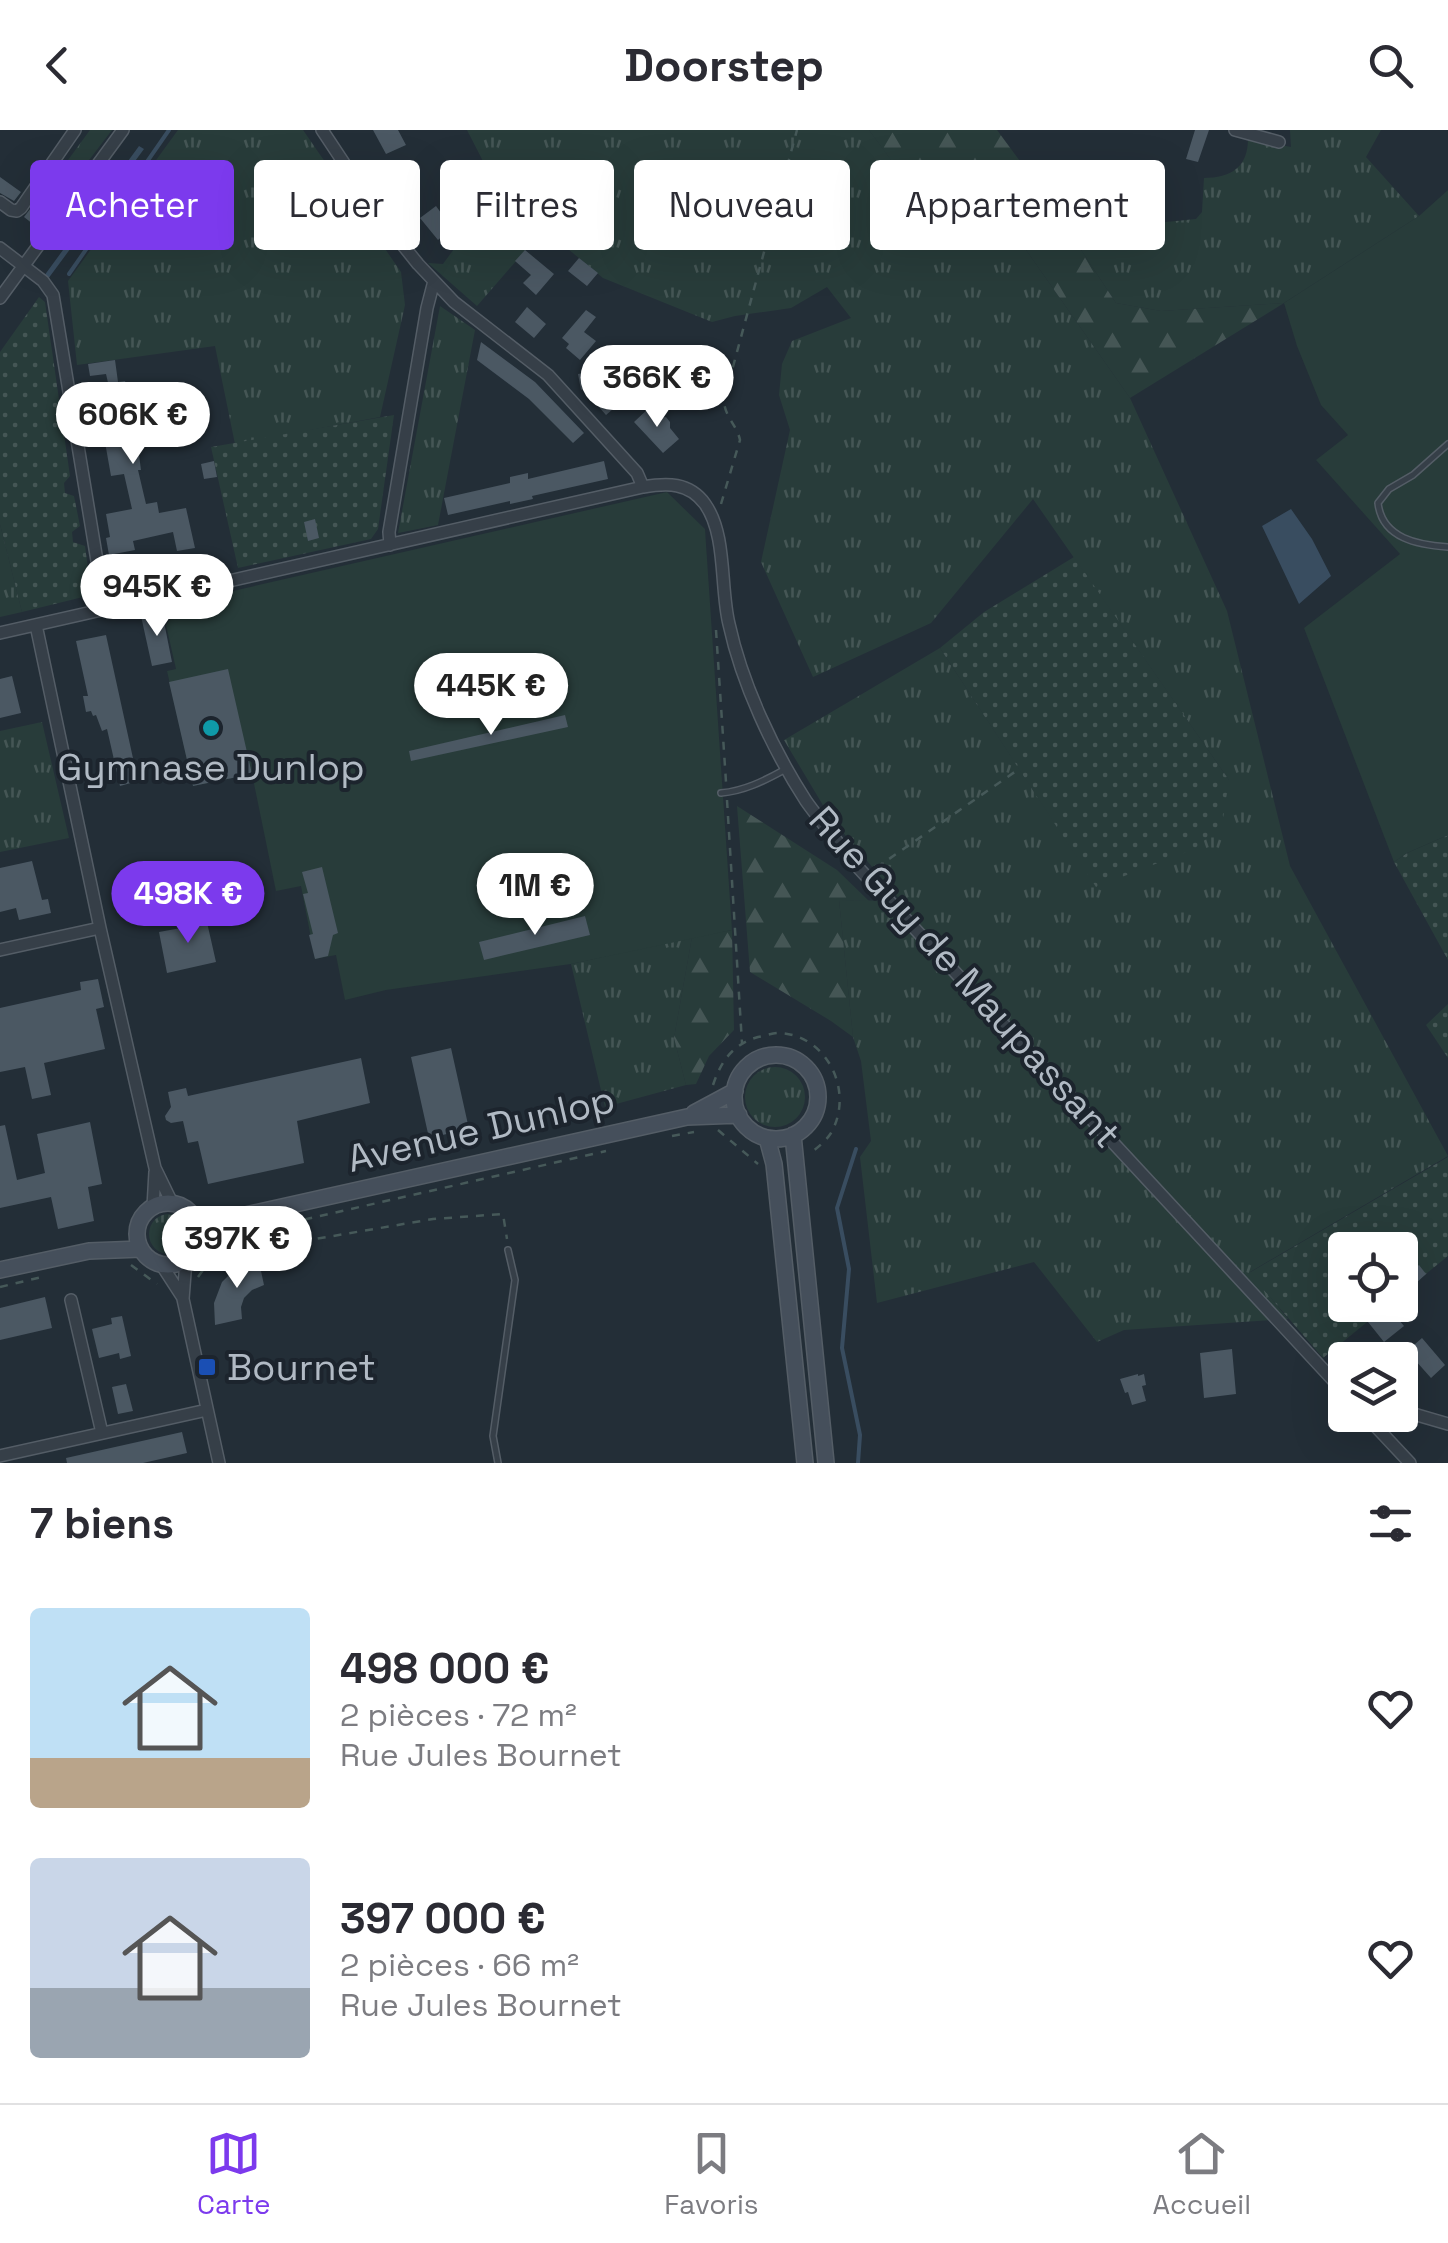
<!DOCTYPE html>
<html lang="fr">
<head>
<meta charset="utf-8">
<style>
  :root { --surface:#fff; --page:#f7f7f7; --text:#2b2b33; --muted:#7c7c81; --line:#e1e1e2; --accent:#7c3aed }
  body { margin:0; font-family:"Space Grotesk",sans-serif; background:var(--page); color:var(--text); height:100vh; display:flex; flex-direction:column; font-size:38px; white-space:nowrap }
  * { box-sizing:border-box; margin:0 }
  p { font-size:32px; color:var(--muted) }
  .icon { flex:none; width:55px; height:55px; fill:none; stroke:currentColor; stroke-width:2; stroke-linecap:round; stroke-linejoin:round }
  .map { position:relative; height:1333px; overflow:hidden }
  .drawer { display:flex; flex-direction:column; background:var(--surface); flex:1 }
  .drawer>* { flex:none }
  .hud { position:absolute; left:30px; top:30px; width:1390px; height:90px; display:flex; gap:20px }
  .controls { position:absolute; left:1328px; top:1102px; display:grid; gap:20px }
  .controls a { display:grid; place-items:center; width:90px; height:90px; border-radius:10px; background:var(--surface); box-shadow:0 10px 40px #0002; font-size:50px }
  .price { position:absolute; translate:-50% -85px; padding:0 22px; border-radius:35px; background:#fff; color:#222; font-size:32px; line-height:65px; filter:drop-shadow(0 2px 5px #0008) }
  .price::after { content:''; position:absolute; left:50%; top:60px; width:30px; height:22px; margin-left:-15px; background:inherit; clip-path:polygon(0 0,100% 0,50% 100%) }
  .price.active { background:var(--accent); color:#fff }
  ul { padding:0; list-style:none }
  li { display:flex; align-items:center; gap:30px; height:250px; padding:0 30px }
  li span { display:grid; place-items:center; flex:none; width:280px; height:200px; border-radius:10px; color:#555 }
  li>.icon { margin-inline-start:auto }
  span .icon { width:120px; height:120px; fill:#fffc; stroke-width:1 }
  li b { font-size:42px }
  h2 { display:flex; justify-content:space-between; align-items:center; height:120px; padding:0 30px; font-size:42px }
  .chip { padding:0 35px; border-radius:10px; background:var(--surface); box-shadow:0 10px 40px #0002; font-size:35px; line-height:90px }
  .chip.active { background:var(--accent); color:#fff }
  header { display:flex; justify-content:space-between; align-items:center; height:130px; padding:0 30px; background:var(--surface); font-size:45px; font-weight:700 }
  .dock { display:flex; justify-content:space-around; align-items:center; height:140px; border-top:2px solid var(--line); background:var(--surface); font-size:28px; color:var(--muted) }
  .dock a { display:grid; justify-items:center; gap:5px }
  .dock .active { color:var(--accent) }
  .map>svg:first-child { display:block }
</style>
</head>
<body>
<header><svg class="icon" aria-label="back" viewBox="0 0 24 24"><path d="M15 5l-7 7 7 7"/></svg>Doorstep<svg class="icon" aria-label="search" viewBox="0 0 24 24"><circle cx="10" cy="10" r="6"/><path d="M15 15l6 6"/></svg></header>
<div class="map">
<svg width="1448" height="1333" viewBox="0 0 1448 1333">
  <defs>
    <pattern id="grass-tufts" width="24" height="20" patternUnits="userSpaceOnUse" patternTransform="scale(2.5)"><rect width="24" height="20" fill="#283c3a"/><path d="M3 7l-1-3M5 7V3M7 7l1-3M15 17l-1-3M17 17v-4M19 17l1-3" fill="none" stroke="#455655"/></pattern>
    <pattern id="forest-firs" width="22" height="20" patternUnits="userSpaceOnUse" patternTransform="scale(2.5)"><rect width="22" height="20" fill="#283c3a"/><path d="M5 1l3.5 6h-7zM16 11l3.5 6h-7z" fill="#455655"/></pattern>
    <pattern id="garden-dots" width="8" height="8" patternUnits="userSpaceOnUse" patternTransform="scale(2.5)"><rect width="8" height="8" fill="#283c3a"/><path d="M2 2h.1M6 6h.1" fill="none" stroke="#455655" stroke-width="1.8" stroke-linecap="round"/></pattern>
  </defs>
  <rect width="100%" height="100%" fill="#232e37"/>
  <path fill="url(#grass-tufts)" d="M90,0H112L73,51L60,41Z
    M178,0H303L401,142L405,175L380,287L235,314L215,216L77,235L68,151Z
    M467,0H869L931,84L991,70L1130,268L1227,481L1290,736L1448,1026L1250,1142L1288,1189L1124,1200L1097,1212L1034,1132L877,1173L860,1027L871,1011L861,931L853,907L839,770L901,771L830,687L784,610L940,518L1096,756L1229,650L1033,369L931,493L813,547L761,432L790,300L779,265L782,234L792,211L851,188L827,157L791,178L735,186L712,192L603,148L544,99L477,176L428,133L443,134L500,56L485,35Z
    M1290,0H1381L1366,27L1419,86L1284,173L1161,181L1116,173L1045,65L1118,60L1116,97L1196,89L1202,82L1204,48C1231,48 1248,37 1248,9L1291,17Z
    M440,176L475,200L438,395L398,403Z
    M0,394L22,482L0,487Z
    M42,592L69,708L0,722V601Z
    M692,807L674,908L686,955L605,977L571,834Z
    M745 967a30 30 0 1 1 60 0a30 30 0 1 1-60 0Z
    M149 1104a20 20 0 1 1 40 0a20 20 0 1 1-40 0Z"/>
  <path fill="url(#forest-firs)" d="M869,0H997L1045,65L1116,173L1161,181L1284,173L1130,268L991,70L931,85Z
    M737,676L837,740L869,771L839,770L853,907L831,891L750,842Z
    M732,800L734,900L709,926L696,954L686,955L674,908L692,807Z"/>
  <path fill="url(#garden-dots)" d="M39,167L45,172L70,346L64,353L65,363L74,366L80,396L72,402L73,412L85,416L90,453L83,467L22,482L0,394V222Z
    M394,285L378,399L371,409L238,438L211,317Z
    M1074,427L1229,650L1222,695L1194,719L1096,757L940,518L984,482Z
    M1448,705V830L1394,732L1407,723Z
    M1448,874V928L1426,895Z
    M1448,1027V1126L1400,1165V1120H1345V1175H1388L1323,1228L1249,1143Z"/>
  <path fill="#283c3a" d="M1448,60V705L1407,723L1394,732L1304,498L1400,424L1316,330L1348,305L1321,275L1297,216L1284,173L1419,86Z
    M667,362L705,399L732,800L571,834L386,860L345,870L336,825L315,829L301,756L276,761L252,644L193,656L167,541L176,539L166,495L173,485L171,475Z"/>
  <path fill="#394d60" d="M139,16L144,19L48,149L44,146Z
    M1291,379L1312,409L1331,446L1299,474L1262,396Z"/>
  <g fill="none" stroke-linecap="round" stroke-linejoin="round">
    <path stroke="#394d60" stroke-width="4" d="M69,144L169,0
      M856,1019L837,1078L849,1139L842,1218L860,1305L858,1333"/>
  </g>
  <path fill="#4b5863" d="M373,0H398L406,15L386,24Z
    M1195,0H1209L1198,32L1186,29Z
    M60,40L73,51L38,98L24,87Z
    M0,47L21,62L14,71L0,63Z
    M436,76L452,98L438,110L420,88Z
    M525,120L554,144L536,165L523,153L531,145L515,131Z
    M579,128L598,143L587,156L568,141Z
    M527,177L546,194L534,208L515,192Z
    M586,180L596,187L584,202L596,211L580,230L566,218L569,214L562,208Z
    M481,212L535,252L584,303L573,313L529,269L477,230Z
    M115,230L118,252L125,251L127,258L142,255L146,278L161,276L163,289L135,294L141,340H138L146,374L157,372L159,383L186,378L195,418L177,421L173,402L133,411L135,420L109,425L106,408L110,407L106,384L132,379L124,344L111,346L100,284L94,286L92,273L112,270L106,244L90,246L88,234Z
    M600,240L603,253L620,273L606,285L583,259L581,260L578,244Z
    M650,277L660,288L666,287L670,292V298L679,309L663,323L634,292Z
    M214,331L217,347L204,349L201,334Z
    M604,331L608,349L532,366L533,369L510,374V371L448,385L444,368L510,353V347L528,343V349Z
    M315,389L319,408L308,411L304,392Z
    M162,482L172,532L152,536L141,486Z
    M106,505L138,651L120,656L107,599L102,601L96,585L93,586L91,581L86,582L83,566H88L76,511Z
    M228,539L252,644L193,656L169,552Z
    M12,546L21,583L0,588V549Z
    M565,585L568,597L411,631L409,621Z
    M32,731L42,770L48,769L51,783L19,790L16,778L0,782V738Z
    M322,737L338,803L333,805L328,826L315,829L309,805L313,804L303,764L308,763L302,742Z
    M585,786L590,805L484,830L479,812Z
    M206,788L216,832L167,843L159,802L181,798L180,793Z
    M98,849L104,877L96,879L105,919L44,933L51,965L32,969L25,937L0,942V878L81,860L80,852Z
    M451,918L469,999L429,1008L411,927Z
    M361,928L370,973L297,991L304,1033L208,1054L198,1011L188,1013L183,991L171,993L166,990L165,986L171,977L168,962L186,958L188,966Z
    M90,992L102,1054L88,1057L94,1091L58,1099L51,1067L0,1078V996L5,995L17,1050L45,1043L37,1004Z
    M258,1127L264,1155L252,1160L244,1168L241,1177L242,1189L215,1195L214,1173L222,1152L240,1134Z
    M1419,1135L1426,1144L1414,1155L1406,1145Z
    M45,1167L52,1198L0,1210V1178Z
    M1387,1176L1404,1196L1384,1212L1368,1192Z
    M122,1186L131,1226L120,1229L119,1223L99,1228L92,1199L112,1194L111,1188Z
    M1422,1208L1445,1235L1431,1248L1407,1221Z
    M1391,1214L1404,1230H1372Z
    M1232,1219L1236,1264L1204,1268L1200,1223Z
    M1138,1244V1246L1144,1244L1146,1255L1142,1256L1146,1271L1132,1275L1128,1262L1125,1263L1120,1249Z
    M126,1254L133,1281L118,1284L112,1257Z
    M182,1302L187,1323L143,1333H67L66,1328Z"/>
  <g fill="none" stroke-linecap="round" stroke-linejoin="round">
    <defs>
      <path id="lane" d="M1448,314L1413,345L1389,359L1378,373C1382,409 1419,415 1448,417
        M721,663C744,661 764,651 784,640
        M498,1333L493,1306L515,1150L508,1120"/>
      <path id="street" d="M322,0L377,83L418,134L454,172L548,245L637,343L643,357
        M1235,0L1279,12
        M0,72L11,80L17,81L21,78L75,0
        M0,118L43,151L53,165L105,479
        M0,168L123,0
        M390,415L389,402L427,178L434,151
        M36,495L100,798L155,1038L172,1073
        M0,503L643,357C667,353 689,352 705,374C727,405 720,458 729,494C742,554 773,620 806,671C821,692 838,712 853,732L1345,1263
        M0,820L100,798
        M153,1077L155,1042
        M186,1130L183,1169L219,1333
        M161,1134L183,1168
        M71,1170L102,1303
        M1400,1280L1448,1294
        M1365,1285L1410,1333
        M0,1326L207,1280"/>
      <path id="secondary" d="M734 967a42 42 0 1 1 84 0a42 42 0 1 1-84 0Z
        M694,983L735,961
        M793,1005L826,1333
        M767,1008L774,1034L805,1333
        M137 1104a31 31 0 1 1 62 0a31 31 0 1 1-62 0Z
        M194,1087L232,1088L687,987L739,985
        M0,1140L89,1121L141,1119"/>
    </defs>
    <use href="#lane" stroke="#545d66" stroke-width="8"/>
    <use href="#street" stroke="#545d66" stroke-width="14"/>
    <use href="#secondary" stroke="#545d66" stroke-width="18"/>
    <path stroke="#465959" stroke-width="2.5" stroke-dasharray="8 8" stroke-linecap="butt" d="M721,374L740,310C737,295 724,286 724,270L797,0
      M716,500L726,652
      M727,670L742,913
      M876,738L1019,639
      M713,955C721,931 733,914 758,907C765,906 774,902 781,903C829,907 854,963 831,1003C826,1011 816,1019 809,1024
      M718,1000L758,1034
      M672,1006L694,1002
      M269,1097L274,1116L433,1089L503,1084L507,1109
      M131,1135L157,1154
      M198,1147L224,1111L232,1106L606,1021
      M0,1157L46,1146"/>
    <use href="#lane" stroke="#363f48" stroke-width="5"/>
    <use href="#street" stroke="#363f48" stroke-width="11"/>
    <use href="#secondary" stroke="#454f5b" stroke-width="15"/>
  </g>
  <circle fill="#0f9aa8" stroke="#1c242d" stroke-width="4" cx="211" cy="598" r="10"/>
  <rect fill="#1a4fb4" stroke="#1c242d" stroke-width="4" x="197" y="1227" width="20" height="20" rx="5"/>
  <g text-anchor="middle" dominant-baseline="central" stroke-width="8" stroke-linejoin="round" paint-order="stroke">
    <g font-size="38" fill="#b1bac4" stroke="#1c242d">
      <text x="211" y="637">Gymnase Dunlop</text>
      <text x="227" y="1237" text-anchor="start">Bournet</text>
    </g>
    <g font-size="38" fill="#b1bac4" stroke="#1c242d">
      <text transform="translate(965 847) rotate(48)">Rue Guy de Maupassant</text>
      <text transform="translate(481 999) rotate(-13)">Avenue Dunlop</text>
    </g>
  </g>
</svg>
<div class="controls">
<a><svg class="icon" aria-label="locate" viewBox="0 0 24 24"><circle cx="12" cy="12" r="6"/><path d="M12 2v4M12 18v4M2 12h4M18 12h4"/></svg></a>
<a><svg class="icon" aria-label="layers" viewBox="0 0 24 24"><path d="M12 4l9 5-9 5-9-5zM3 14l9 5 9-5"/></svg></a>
</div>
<b class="price" style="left:657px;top:300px">366K €</b>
<b class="price" style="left:133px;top:337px">606K €</b>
<b class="price" style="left:157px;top:509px">945K €</b>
<b class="price" style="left:491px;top:608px">445K €</b>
<b class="price" style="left:535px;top:808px">1M €</b>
<b class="price active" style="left:188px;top:816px">498K €</b>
<b class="price" style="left:237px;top:1161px">397K €</b>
<div class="hud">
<a class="chip active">Acheter</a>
<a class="chip">Louer</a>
<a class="chip">Filtres</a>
<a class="chip">Nouveau</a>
<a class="chip">Appartement</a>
</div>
</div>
<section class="drawer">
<h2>7 biens<svg class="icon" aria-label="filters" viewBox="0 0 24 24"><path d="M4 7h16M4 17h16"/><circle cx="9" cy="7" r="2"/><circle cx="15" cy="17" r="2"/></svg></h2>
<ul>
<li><span style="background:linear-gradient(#bfe0f5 75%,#b9a48a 0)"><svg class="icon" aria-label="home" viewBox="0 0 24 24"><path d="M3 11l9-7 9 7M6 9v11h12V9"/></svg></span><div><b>498 000 €</b><p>2 pièces · 72 m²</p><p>Rue Jules Bournet</p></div><svg class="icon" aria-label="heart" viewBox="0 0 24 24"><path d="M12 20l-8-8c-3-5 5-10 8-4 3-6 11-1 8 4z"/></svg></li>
<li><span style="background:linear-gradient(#c9d6e8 65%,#9aa5b1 0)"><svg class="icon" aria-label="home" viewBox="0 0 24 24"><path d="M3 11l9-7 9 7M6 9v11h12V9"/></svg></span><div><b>397 000 €</b><p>2 pièces · 66 m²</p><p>Rue Jules Bournet</p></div><svg class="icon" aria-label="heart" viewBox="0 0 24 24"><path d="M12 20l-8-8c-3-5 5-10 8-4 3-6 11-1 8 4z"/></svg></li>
</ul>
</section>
<nav class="dock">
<a class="active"><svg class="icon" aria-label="map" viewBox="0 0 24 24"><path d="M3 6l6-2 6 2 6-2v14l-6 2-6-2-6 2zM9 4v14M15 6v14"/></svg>Carte</a>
<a><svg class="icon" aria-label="saved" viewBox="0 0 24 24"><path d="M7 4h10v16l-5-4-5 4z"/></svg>Favoris</a>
<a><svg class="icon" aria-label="home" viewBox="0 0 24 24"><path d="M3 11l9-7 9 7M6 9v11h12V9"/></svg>Accueil</a>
</nav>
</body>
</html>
